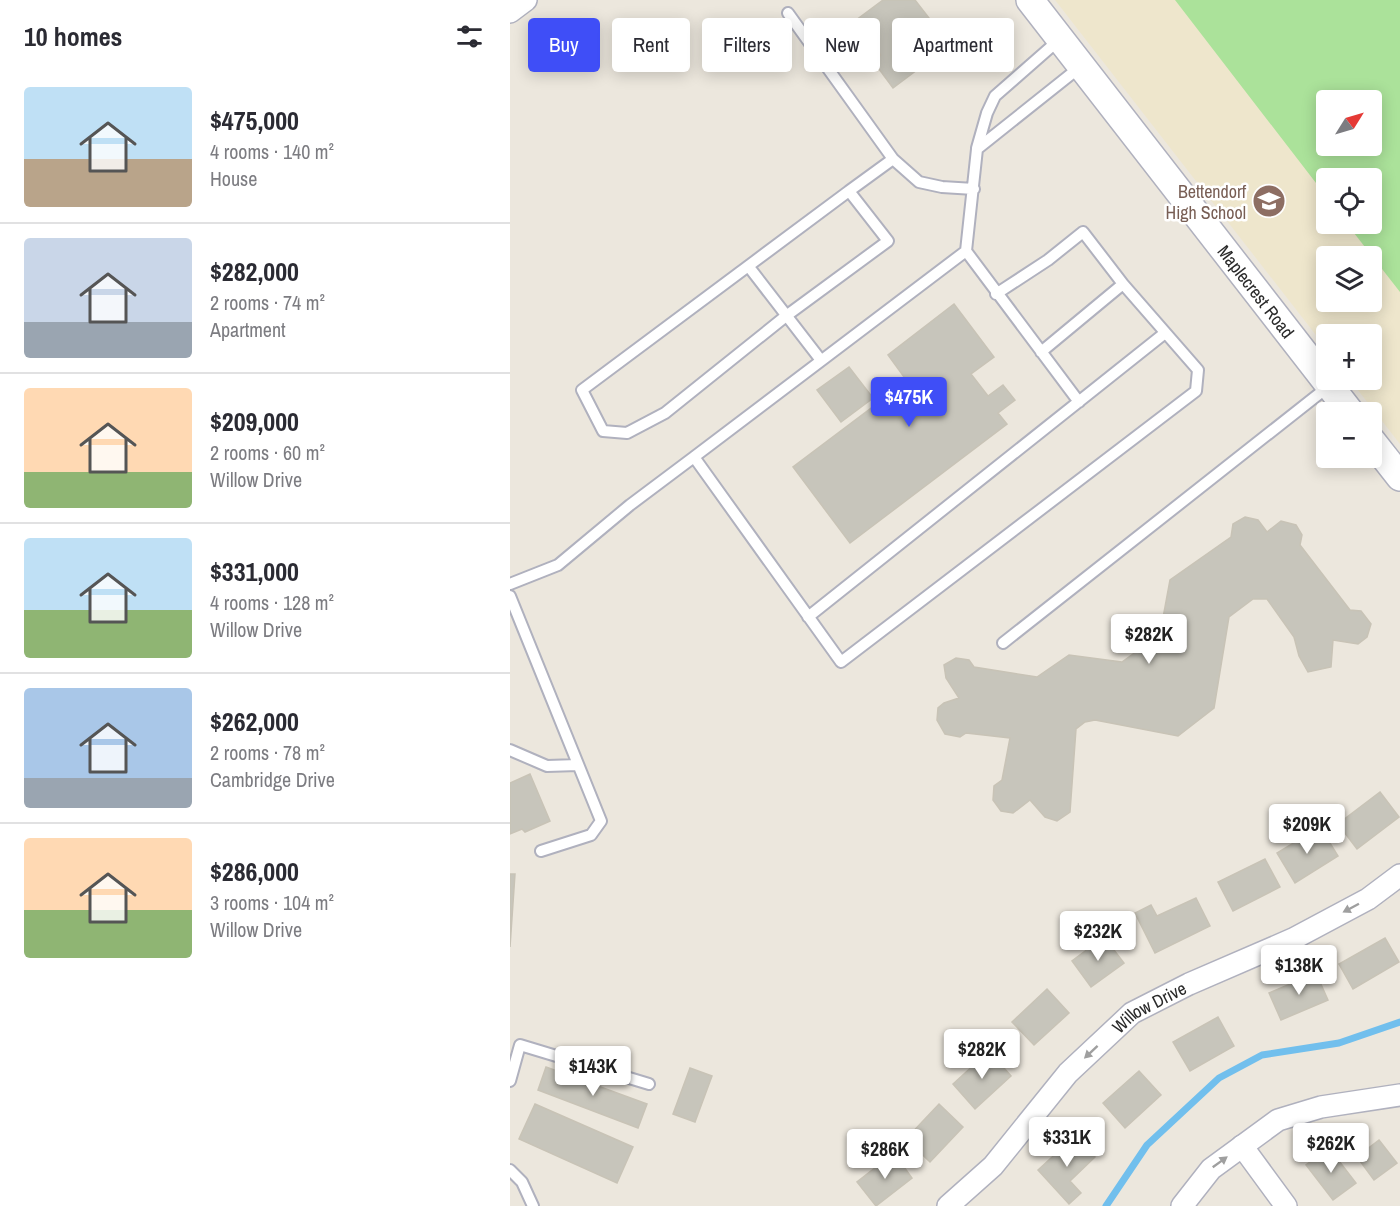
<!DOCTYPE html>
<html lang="en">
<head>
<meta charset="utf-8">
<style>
  :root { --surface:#fff; --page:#f2f2f3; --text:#2b2b33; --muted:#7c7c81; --line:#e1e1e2; --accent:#3f4ef7 }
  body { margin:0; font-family:"Archivo Narrow",sans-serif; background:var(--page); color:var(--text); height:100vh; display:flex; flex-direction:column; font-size:22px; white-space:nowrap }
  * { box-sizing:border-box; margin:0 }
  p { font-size:20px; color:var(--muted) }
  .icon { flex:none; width:33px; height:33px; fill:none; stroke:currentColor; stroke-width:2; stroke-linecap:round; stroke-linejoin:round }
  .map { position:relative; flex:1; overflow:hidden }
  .drawer { display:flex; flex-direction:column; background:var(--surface); width:510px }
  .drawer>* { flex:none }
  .guide { position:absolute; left:18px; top:18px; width:570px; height:54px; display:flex; gap:12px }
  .needle { width:39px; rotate:53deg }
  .fabs { position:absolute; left:806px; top:90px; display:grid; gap:12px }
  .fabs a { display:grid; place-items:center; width:66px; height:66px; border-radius:6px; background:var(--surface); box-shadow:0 3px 15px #0003; font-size:30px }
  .price { position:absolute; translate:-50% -51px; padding:0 14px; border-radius:6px; background:#fff; color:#222; font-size:20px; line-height:39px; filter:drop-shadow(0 2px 3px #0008) }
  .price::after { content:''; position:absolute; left:50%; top:36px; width:18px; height:14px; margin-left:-9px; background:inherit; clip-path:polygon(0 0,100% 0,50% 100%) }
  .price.selected { background:var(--accent); color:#fff }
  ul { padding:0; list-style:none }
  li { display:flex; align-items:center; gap:18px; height:150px; padding:0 24px }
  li+li { border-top:2px solid var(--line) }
  li span { display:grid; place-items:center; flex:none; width:168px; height:120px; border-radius:6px; color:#555 }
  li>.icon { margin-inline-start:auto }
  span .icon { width:72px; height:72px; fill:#fffc; stroke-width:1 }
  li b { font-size:26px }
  h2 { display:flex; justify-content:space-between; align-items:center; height:72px; padding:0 24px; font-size:26px }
  .pill { padding:0 21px; border-radius:6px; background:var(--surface); box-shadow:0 3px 15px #0003; font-size:21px; line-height:54px }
  .pill.selected { background:var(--accent); color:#fff }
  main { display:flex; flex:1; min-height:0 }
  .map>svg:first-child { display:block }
</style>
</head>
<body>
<main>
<section class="drawer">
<h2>10 homes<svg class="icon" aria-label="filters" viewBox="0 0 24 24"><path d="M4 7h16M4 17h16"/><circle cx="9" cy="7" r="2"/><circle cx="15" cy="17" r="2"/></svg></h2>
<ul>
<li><span style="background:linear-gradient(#bfe0f5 60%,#b9a48a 0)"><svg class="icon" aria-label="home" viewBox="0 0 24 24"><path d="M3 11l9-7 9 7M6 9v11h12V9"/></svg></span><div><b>$475,000</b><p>4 rooms · 140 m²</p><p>House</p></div></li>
<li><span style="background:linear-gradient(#c9d6e8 70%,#9aa5b1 0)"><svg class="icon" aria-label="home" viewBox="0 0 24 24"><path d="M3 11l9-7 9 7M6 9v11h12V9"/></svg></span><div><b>$282,000</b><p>2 rooms · 74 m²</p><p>Apartment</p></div></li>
<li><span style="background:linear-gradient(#ffd9b3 70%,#8fb573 0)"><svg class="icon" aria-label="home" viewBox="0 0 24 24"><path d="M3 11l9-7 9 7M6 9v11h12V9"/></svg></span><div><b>$209,000</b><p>2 rooms · 60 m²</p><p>Willow Drive</p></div></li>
<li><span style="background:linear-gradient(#bfe0f5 60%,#8fb573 0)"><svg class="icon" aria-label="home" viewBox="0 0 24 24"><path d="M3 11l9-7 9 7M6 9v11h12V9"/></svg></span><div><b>$331,000</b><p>4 rooms · 128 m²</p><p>Willow Drive</p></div></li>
<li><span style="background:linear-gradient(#a9c7e8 75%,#9aa5b1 0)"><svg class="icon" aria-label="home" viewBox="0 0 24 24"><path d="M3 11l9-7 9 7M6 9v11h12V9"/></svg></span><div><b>$262,000</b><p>2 rooms · 78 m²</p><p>Cambridge Drive</p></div></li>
<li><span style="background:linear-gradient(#ffd9b3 60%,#8fb573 0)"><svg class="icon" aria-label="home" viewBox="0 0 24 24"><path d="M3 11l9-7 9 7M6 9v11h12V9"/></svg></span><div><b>$286,000</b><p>3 rooms · 104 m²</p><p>Willow Drive</p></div></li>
</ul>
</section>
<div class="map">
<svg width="890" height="1206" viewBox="0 0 890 1206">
  <rect width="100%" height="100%" fill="#ece7dd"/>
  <path fill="#eee6cc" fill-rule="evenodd" d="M545,0H890V444L840,380H861V334H816V348ZM816,100H861V146H816ZM816,178H861V224H816ZM816,256H861V302H816Z"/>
  <path fill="#abe29a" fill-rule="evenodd" d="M665,0H890V292L837,224H861V178H816V196ZM816,100H861V146H816Z"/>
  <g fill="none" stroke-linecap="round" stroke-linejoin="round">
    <path stroke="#71bfed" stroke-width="7" d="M596,1206L637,1145L709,1078L752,1055L829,1043L890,1022"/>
  </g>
  <path fill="#c7c5bb" stroke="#c8c3b6" stroke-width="1.5" d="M373,0H405L440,45L383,88L363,61L371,55L345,21Z
    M444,304L484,357L461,374L478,396L493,385L505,400L488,413L497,424L340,543L283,467L397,381L378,355Z
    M339,367L363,398L331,422L307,390Z
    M735,517L748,520L757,532L771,521L786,525L792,535L790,545L840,610L851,611L861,624L857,637L848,644L823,640L821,667L798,672L789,656L784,637L757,599H743L719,617L704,708L668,736L585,720L575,722L566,729L560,812L547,821L535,817L520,800L503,813L491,811L483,800L484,786L492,780L500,738L456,733L450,737L435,734L427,720L428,708L434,703L449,698L436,678L434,665L446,658L459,660L464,667L527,677L559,655L612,662L650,634L660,580L721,537L723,524Z
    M20,774L40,821L15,832L12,829L0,834V783Z
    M870,792L889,817L847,849L828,824Z
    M810,827L828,856L785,883L767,853Z
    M755,859L770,887L723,911L708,882Z
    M0,874H5L0,947Z
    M686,898L700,926L645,953L625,913L641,905L647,916Z
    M594,937L614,963L581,987L562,961Z
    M875,938L889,962L843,989L829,964Z
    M806,973L818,1000L771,1020L759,993Z
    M537,989L559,1013L524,1045L502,1022Z
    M708,1017L724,1046L680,1071L663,1042Z
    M479,1051L501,1076L465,1109L443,1084Z
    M36,1067L137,1104L128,1128L28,1090Z
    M180,1068L202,1076L185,1122L163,1114Z
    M629,1071L651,1095L615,1128L593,1103Z
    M25,1104L123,1147L107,1183L9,1139Z
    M429,1104L453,1127L420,1162L396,1139Z
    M565,1136L585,1157L560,1181L571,1193L559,1204L528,1170Z
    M869,1140L887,1163L864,1180L847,1157Z
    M819,1148L846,1183L823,1200L796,1165Z
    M384,1153L402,1178L366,1206L347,1182Z"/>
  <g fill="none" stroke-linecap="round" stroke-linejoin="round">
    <defs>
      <path id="service" d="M278,13L383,159L409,182L432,187L464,189
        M467,148L477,113L485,96L550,39
        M339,191L378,241L276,316L155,413L117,433L93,431L72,390Z
        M339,191L383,159
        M456,251L467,149L570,67
        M239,267L310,359
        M486,294L538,260L573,232L613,284L688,370L686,391L331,662L184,457L456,251L569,402
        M531,352L613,284
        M0,584L48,565L120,505L184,457
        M0,596L91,821L81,835L31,851
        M298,617L655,333
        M493,643L819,386
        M0,750L37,766L68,765
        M0,1081L10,1045L139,1084
        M0,1170L12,1182L23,1206"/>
      <g id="minor">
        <path d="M0,12L16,0"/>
        <path d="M732,1146L776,1206"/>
        <path id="s1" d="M438,1206L483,1166L558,1073L622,1013L679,984L783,939L858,899L890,875"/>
        <path d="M672,1206L701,1169L768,1120L811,1107L890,1095"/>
      </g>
      <g id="tertiary">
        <path id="s2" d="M520,0L840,412"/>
        <path d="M861,440L890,477"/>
      </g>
    </defs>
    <use href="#service" stroke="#b0b1be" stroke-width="14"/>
    <use href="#minor" stroke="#b0b1be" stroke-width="24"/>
    <use href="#tertiary" stroke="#b0b1be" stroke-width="30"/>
    <use href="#service" stroke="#fff" stroke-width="10"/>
    <use href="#minor" stroke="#fff" stroke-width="21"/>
    <use href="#tertiary" stroke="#fff" stroke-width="27"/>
  </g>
  <defs><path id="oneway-solid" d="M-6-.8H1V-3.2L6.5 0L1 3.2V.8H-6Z" transform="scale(1.5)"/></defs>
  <g fill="#9f9f9f">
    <use href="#oneway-solid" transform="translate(841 908) rotate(152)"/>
    <use href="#oneway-solid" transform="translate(581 1052) rotate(137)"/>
    <use href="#oneway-solid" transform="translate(710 1162) rotate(-36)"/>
  </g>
  <defs>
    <symbol id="school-disc" viewBox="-11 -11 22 22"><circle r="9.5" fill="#8d6e63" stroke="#fff"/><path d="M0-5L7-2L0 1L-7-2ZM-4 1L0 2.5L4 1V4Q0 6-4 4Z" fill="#fff"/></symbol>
  </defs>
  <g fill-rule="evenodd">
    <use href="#school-disc" x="740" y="182" width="38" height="38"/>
  </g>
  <g text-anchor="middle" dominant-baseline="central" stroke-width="5" stroke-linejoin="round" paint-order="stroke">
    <g font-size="18" fill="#785e54" stroke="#fff" text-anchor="end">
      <text x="736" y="191">Bettendorf<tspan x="736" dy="21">High School</tspan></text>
    </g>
    <g font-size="18" fill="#2a2a2a" stroke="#fff">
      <text stroke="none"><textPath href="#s2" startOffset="369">Maplecrest Road</textPath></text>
      <text stroke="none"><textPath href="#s1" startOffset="285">Willow Drive</textPath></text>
    </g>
  </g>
</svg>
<div class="fabs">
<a><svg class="needle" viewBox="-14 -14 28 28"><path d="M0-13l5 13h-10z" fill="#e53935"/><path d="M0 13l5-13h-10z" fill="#7c7c81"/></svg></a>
<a><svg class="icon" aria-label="locate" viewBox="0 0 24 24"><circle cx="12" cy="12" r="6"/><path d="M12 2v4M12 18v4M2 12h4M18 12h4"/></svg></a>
<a><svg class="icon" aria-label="layers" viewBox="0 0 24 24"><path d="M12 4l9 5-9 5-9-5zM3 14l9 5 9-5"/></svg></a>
<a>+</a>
<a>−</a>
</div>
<b class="price selected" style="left:399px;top:428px">$475K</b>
<b class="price" style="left:639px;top:665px">$282K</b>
<b class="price" style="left:797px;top:855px">$209K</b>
<b class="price" style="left:588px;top:962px">$232K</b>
<b class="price" style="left:789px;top:996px">$138K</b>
<b class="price" style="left:472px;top:1080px">$282K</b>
<b class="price" style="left:83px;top:1097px">$143K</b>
<b class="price" style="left:557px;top:1168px">$331K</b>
<b class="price" style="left:821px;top:1174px">$262K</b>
<b class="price" style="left:375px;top:1180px">$286K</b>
<div class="guide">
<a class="pill selected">Buy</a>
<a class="pill">Rent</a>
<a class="pill">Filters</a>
<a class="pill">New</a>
<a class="pill">Apartment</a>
</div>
</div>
</main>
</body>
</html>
